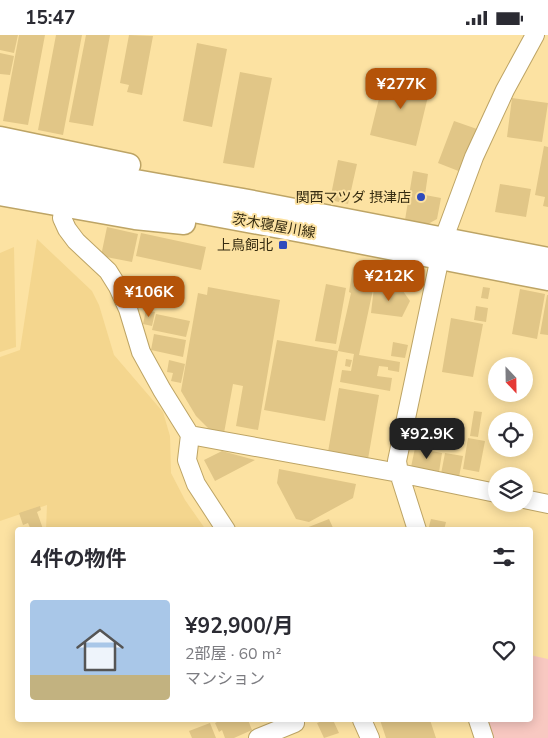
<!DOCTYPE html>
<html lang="ja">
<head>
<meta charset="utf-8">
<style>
  :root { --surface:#fff; --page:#f2f2f3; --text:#2b2b33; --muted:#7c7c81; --line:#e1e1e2; --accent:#b45309 }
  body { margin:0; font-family:"Nunito Sans","Noto Sans JP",sans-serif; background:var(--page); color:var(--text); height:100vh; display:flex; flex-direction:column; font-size:19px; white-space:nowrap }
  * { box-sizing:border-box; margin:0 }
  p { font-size:16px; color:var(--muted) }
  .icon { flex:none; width:28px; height:28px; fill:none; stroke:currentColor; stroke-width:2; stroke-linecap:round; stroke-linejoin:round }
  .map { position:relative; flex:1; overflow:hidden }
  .side { position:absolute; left:15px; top:492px; width:518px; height:195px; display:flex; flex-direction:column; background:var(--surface); border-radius:5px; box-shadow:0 2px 12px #0003 }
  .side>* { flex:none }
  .needle { width:32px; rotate:158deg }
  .controls { position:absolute; left:488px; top:322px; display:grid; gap:10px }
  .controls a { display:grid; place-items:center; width:45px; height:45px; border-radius:50%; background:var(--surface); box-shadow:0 2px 12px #0003; font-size:25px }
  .price { position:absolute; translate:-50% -42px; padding:0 11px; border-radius:10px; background:var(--accent); color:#fff; font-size:16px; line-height:32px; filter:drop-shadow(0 1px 2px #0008) }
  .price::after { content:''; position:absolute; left:50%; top:30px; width:15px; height:11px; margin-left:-8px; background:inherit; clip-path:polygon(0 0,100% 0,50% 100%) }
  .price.active { background:#222; color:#fff }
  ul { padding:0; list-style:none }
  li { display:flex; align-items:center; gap:15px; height:125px; padding:0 15px }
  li+li { border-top:1px solid var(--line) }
  li span { display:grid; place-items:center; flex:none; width:140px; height:100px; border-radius:5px; color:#555 }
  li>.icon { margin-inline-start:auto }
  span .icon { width:60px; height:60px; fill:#fffc; stroke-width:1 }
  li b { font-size:21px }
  h2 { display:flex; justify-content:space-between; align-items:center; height:60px; padding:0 15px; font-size:21px }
  .status { display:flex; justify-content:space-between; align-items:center; height:35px; padding:0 25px; background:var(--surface); direction:ltr }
  .status svg { height:14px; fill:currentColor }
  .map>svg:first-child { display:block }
</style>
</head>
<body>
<div class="status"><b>15:47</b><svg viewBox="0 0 49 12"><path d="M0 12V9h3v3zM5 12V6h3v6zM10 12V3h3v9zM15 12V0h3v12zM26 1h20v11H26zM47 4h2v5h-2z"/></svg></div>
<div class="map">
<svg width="548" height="703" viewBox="0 0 548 703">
  <rect width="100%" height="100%" fill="#fce2a2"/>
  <path fill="#f4d68e" d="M37,204L92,256L99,270L114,320L163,377L170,401L171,438L185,465L206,495H46L47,470L0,486V322L20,315Z
    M14,212L16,312L0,317V218Z"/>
  <path fill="#f8c8c1" d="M530,620L548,624V703H493L487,685H530Z"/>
  <path fill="#e1c687" d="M0,0H18L14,18L0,15Z
    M19,0H45L28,90L3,86Z
    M56,0H82L63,100L38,95Z
    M86,0H110L93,91L69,87Z
    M129,0L153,1L142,60L127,57L129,50L120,48Z
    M197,8L227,14L212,92L183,86Z
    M0,18L14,21L10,40L0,39Z
    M240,37L272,43L254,133L223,128Z
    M385,39L431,49L416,111L370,100Z
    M512,63L548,68L542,107L507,102Z
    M454,86L477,94L461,137L438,128Z
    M544,111L548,112V172L543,171L545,162L535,160Z
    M338,125L357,129L348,169L330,165Z
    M413,136L428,139L425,160L441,163L437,184L428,189L405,185Z
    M500,149L531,154L526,182L495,177Z
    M107,192L138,199L132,227L101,221Z
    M141,198L206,212L201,235L136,221Z
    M353,232L377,236L359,320L400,327L399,337L388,335V332L379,331L377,341L392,343L390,356L340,347L342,335L351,336L354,319L338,316L351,258L349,257Z
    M326,249L346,253L336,309L315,306Z
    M208,252L280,265L258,395L236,391L243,351L233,349L224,398L211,396L196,381L181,356L198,258L207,260Z
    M374,252L403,256L410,266L402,282L371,278Z
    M483,252L490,253L488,264L481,263Z
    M520,254L545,259L537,304L512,299Z
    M547,260H548V300L540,299Z
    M476,271L488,273L486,287L474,285Z
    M146,275L155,277L152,291L143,289Z
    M156,279L190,286L186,302L152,295Z
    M451,283L483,289L473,342L442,337Z
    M154,299L186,305L183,322L151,315Z
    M277,305L338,316L325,386L264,375Z
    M393,307L408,310L405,323L391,321Z
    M346,324L352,325L350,332L345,331Z
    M169,325L185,329L181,348L171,346L173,338L167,337Z
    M339,353L379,360L368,424L328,417Z
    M474,376L482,377L478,402L470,401Z
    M415,395L429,398L427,411L413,408Z
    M468,403L485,406L479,437L463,434Z
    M415,413L442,418L439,437L411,432Z
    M222,416L255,425L215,446L204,425Z
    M445,418L463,421L459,442L441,439Z
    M279,434L356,449L353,463L309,487L296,484L277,448Z
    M40,471L41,475L37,477L43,494L31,495L28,488L23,490L19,478Z
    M329,484L334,495H301Z
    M431,484L446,487L444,495H428Z
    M221,685H248L252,695L234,703H225L222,695L219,697L215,688Z
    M325,685H333L339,698L324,703L317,688Z
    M380,685H430L436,703H386Z
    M210,688L216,703H192L189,696Z"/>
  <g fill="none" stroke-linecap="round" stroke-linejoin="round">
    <defs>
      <path id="minor" d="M64,171L62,183L67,194L76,206L108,236L118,252L128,274L141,317L162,355L190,400L187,425L196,449L226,495
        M190,400L399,438L496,458
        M524,464L548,469
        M417,495L399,438L397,426L444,203L474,122L505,55L535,0
        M362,685L370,703
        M478,685L484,703
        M258,703L295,688"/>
      <path id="major" d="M0,103L129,130
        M0,122L243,165L548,224
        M0,140L307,197L548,244
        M0,159L135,183L184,188"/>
    </defs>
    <use href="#minor" stroke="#bda465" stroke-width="20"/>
    <use href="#major" stroke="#bda465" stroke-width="25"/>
    <use href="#minor" stroke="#fff" stroke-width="18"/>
    <use href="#major" stroke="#fff" stroke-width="22"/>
  </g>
  <g fill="#2f4bbc" stroke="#fce2a2" stroke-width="2">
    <circle cx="421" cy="162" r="5"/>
    <rect x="278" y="205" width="10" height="10" rx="2.5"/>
  </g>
  <g text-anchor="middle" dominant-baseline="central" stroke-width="4" stroke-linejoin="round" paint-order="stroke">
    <g font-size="14" fill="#352b10" stroke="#fce2a2" text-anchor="end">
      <text x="411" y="162">関西マツダ 摂津店</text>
      <text x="273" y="210">上鳥飼北</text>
    </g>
    <g font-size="14" fill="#352b10" stroke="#fce2a2">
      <text transform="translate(274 191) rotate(10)">茨木寝屋川線</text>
    </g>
  </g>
</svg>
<div class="controls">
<a><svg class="needle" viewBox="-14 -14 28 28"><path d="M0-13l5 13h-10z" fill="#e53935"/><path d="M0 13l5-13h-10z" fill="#7c7c81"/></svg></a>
<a><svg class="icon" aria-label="locate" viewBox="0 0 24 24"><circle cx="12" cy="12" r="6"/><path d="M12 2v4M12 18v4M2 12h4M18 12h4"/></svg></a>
<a><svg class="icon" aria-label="layers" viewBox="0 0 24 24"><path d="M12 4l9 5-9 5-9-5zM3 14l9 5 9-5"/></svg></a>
</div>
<b class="price" style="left:401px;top:75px">¥277K</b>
<b class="price" style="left:389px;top:267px">¥212K</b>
<b class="price" style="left:149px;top:283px">¥106K</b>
<b class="price active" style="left:427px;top:425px">¥92.9K</b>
<section class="side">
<h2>4件の物件<svg class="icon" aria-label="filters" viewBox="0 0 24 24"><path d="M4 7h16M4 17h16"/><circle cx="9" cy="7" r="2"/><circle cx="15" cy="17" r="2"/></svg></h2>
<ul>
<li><span style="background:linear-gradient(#a9c7e8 75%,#c2b280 0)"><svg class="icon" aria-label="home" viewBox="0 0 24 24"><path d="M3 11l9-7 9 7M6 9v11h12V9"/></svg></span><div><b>¥92,900/月</b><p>2部屋 · 60 m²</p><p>マンション</p></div><svg class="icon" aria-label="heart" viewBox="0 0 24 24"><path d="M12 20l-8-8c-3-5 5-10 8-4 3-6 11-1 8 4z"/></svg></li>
</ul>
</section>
</div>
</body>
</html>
